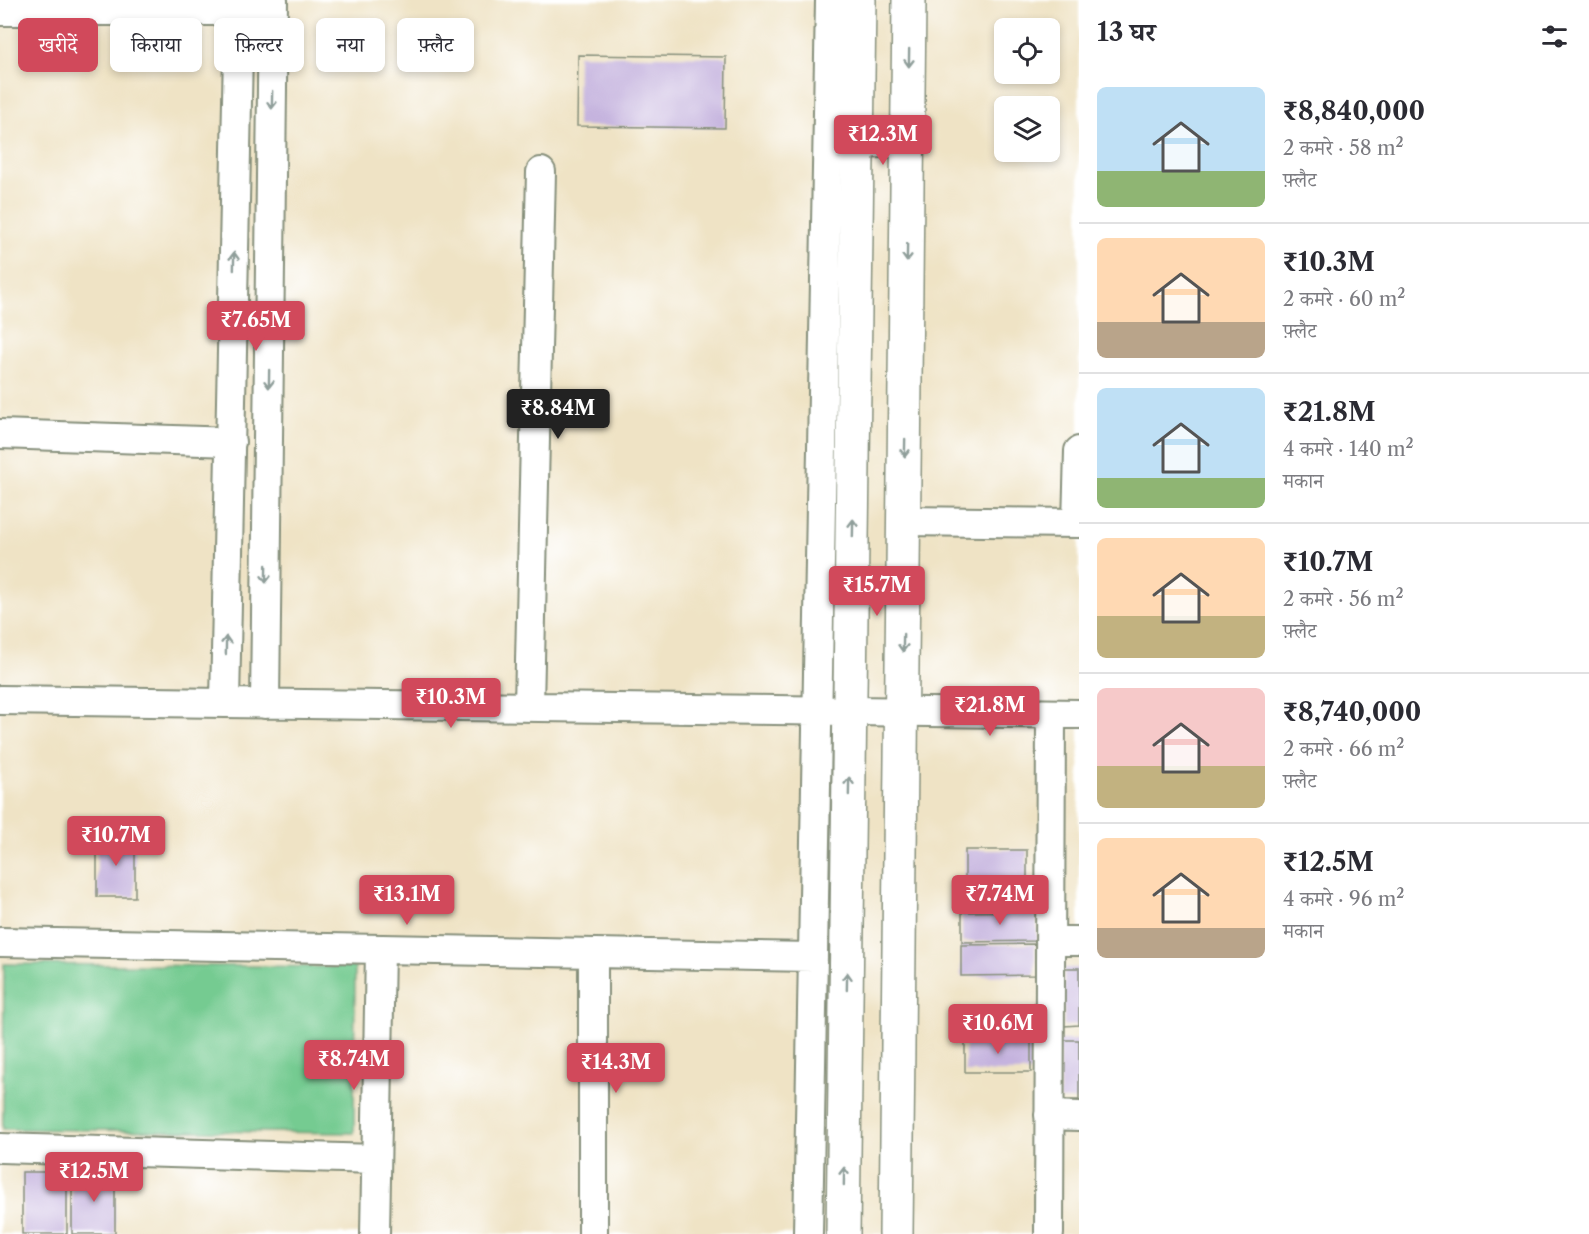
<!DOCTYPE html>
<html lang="hi">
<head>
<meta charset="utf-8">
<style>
  :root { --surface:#fff; --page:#f2f2f3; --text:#2b2b33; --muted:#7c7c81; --line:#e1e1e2; --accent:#d1495b }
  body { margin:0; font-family:"Libre Caslon Text","Noto Serif Devanagari",serif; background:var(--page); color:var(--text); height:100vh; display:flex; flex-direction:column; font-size:22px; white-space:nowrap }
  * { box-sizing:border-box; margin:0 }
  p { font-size:20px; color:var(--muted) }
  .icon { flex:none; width:33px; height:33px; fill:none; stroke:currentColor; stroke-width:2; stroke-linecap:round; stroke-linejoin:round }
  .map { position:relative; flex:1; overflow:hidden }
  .side { display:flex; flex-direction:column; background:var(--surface); width:510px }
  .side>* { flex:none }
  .top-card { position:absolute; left:18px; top:18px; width:570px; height:54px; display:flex; gap:12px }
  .controls { position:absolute; left:994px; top:18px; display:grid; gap:12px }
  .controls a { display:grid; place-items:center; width:66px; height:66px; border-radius:9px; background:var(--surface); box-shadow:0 3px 9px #0003; font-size:30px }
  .price { position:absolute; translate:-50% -51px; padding:0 14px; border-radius:6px; background:var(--accent); color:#fff; font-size:20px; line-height:39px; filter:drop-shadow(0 2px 3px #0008) }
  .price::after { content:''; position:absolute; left:50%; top:36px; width:18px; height:14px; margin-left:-9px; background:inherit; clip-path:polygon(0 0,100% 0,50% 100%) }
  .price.selected { background:#222; color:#fff }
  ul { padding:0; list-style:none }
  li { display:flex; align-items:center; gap:18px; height:150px; padding:0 18px }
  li+li { border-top:2px solid var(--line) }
  li span { display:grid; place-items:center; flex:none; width:168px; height:120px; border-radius:9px; color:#555 }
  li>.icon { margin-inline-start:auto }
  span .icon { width:72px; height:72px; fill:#fffc; stroke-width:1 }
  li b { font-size:26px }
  h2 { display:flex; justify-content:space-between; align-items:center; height:72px; padding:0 18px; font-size:26px }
  .pill { padding:0 21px; border-radius:9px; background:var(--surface); box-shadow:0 3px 9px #0003; font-size:21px; line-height:54px }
  .pill.selected { background:var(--accent); color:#fff }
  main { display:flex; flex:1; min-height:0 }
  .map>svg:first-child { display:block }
</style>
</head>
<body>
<main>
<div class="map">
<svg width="1079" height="1234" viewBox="0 0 1079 1234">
  <rect width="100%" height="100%" fill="#fff"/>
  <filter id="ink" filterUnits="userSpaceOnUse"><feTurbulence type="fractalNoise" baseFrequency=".0167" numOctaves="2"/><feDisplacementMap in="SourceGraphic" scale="12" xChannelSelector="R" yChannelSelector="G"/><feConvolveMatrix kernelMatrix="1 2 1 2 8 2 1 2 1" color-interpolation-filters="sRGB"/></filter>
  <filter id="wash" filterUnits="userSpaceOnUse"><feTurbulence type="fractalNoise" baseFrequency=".008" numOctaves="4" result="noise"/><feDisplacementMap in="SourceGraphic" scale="24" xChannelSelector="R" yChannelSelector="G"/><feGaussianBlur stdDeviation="1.35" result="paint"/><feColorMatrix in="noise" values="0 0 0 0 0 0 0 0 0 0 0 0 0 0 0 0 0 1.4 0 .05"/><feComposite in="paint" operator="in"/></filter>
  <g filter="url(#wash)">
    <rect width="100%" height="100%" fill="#efe3c5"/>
    <path fill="#74cb91" stroke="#4a8462" stroke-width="1.5" d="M4,964L355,967L354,1133L3,1129Z"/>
    <g id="blocks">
      <path fill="#c5b3de" d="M578,55L726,57L725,128L577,126Z
        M97,836H135V897H97Z
        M965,850H1027V882H965Z
        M1037,911V941L962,942V912Z
        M1035,944V975L961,976V945Z
        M1064,968H1079V1025L1064,1026Z
        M965,1038H1031V1072H965Z
        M1059,1040H1079V1100H1060Z
        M22,1172H67V1234H22Z
        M72,1172H115V1234H72Z"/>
    </g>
  </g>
  <g filter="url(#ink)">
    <use href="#blocks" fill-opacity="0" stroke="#87907c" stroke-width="1.5"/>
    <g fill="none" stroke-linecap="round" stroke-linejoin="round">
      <defs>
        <path id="minor" d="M0,11H259
          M835,145L908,142
          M0,434L231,442
          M904,521L1079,523
          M1077,523L1079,451
          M0,700L1079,714
          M225,703L239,0
          M265,704L273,0
          M529,706L541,172
          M1050,941H1079
          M0,942L813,957
          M593,953V1234
          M1049,1115L1079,1116
          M0,1148L376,1159
          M375,1234L380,949
          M808,1234L830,0
          M1049,1234L1051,714"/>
        <path id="tertiary" d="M843,1234L859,0
          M896,1234L909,0"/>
      </defs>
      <use href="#minor" stroke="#87907c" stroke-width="32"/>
      <use href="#tertiary" stroke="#87907c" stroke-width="36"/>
      <use href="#minor" stroke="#fff" stroke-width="28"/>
      <use href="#tertiary" stroke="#fff" stroke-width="33"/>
    </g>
    <defs><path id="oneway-shaft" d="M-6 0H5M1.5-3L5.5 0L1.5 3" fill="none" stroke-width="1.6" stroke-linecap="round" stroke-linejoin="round" transform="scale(1.5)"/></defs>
    <g stroke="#8f9e9a">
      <use href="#oneway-shaft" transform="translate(909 58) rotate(91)"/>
      <use href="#oneway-shaft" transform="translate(272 100) rotate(91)"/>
      <use href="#oneway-shaft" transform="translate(907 253) rotate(91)"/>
      <use href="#oneway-shaft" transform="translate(234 261) rotate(-89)"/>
      <use href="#oneway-shaft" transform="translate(269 379) rotate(91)"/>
      <use href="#oneway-shaft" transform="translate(905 448) rotate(91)"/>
      <use href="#oneway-shaft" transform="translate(853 528) rotate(-89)"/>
      <use href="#oneway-shaft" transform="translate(266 574) rotate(91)"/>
      <use href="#oneway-shaft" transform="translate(903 643) rotate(91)"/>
      <use href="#oneway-shaft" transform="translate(226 645) rotate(-89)"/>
      <use href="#oneway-shaft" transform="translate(849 786) rotate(-89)"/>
      <use href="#oneway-shaft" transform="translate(847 981) rotate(-89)"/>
      <use href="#oneway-shaft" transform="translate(844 1176) rotate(-89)"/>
    </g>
  </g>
</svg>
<div class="controls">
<a><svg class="icon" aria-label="locate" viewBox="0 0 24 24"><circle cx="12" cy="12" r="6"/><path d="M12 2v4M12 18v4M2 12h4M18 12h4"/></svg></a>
<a><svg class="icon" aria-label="layers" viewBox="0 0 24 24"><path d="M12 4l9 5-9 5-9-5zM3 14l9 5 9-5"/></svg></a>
</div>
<b class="price" style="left:883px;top:166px">₹12.3M</b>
<b class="price" style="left:256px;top:352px">₹7.65M</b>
<b class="price selected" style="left:558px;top:440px">₹8.84M</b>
<b class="price" style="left:877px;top:617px">₹15.7M</b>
<b class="price" style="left:451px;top:729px">₹10.3M</b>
<b class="price" style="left:990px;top:737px">₹21.8M</b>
<b class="price" style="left:116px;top:867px">₹10.7M</b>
<b class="price" style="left:407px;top:926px">₹13.1M</b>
<b class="price" style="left:1000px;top:926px">₹7.74M</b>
<b class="price" style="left:998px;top:1055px">₹10.6M</b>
<b class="price" style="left:354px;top:1091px">₹8.74M</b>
<b class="price" style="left:616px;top:1094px">₹14.3M</b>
<b class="price" style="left:94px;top:1203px">₹12.5M</b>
<div class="top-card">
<a class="pill selected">खरीदें</a>
<a class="pill">किराया</a>
<a class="pill">फ़िल्टर</a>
<a class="pill">नया</a>
<a class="pill">फ़्लैट</a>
</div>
</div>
<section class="side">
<h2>13 घर<svg class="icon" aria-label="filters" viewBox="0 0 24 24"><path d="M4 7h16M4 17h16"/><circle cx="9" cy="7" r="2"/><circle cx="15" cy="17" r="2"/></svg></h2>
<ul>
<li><span style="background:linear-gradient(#bfe0f5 70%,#8fb573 0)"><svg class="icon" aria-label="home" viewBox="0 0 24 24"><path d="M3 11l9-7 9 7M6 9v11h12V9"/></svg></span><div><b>₹8,840,000</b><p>2 कमरे · 58 m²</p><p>फ़्लैट</p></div></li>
<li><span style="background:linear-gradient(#ffd9b3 70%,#b9a48a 0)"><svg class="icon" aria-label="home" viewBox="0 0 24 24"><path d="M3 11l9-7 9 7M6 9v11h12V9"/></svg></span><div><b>₹10.3M</b><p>2 कमरे · 60 m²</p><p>फ़्लैट</p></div></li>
<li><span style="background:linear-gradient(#bfe0f5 75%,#8fb573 0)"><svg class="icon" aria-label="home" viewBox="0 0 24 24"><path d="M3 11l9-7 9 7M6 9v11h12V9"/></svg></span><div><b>₹21.8M</b><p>4 कमरे · 140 m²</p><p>मकान</p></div></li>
<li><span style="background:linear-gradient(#ffd9b3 65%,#c2b280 0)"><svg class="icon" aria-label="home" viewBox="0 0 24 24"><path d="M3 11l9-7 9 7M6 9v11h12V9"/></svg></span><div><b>₹10.7M</b><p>2 कमरे · 56 m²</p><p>फ़्लैट</p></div></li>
<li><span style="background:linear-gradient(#f6c9c9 65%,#c2b280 0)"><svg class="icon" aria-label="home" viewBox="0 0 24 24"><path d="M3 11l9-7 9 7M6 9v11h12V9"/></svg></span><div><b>₹8,740,000</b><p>2 कमरे · 66 m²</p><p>फ़्लैट</p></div></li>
<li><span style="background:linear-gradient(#ffd9b3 75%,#b9a48a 0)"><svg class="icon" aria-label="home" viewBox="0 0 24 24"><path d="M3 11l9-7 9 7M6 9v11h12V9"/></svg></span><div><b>₹12.5M</b><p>4 कमरे · 96 m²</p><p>मकान</p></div></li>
</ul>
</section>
</main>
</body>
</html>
